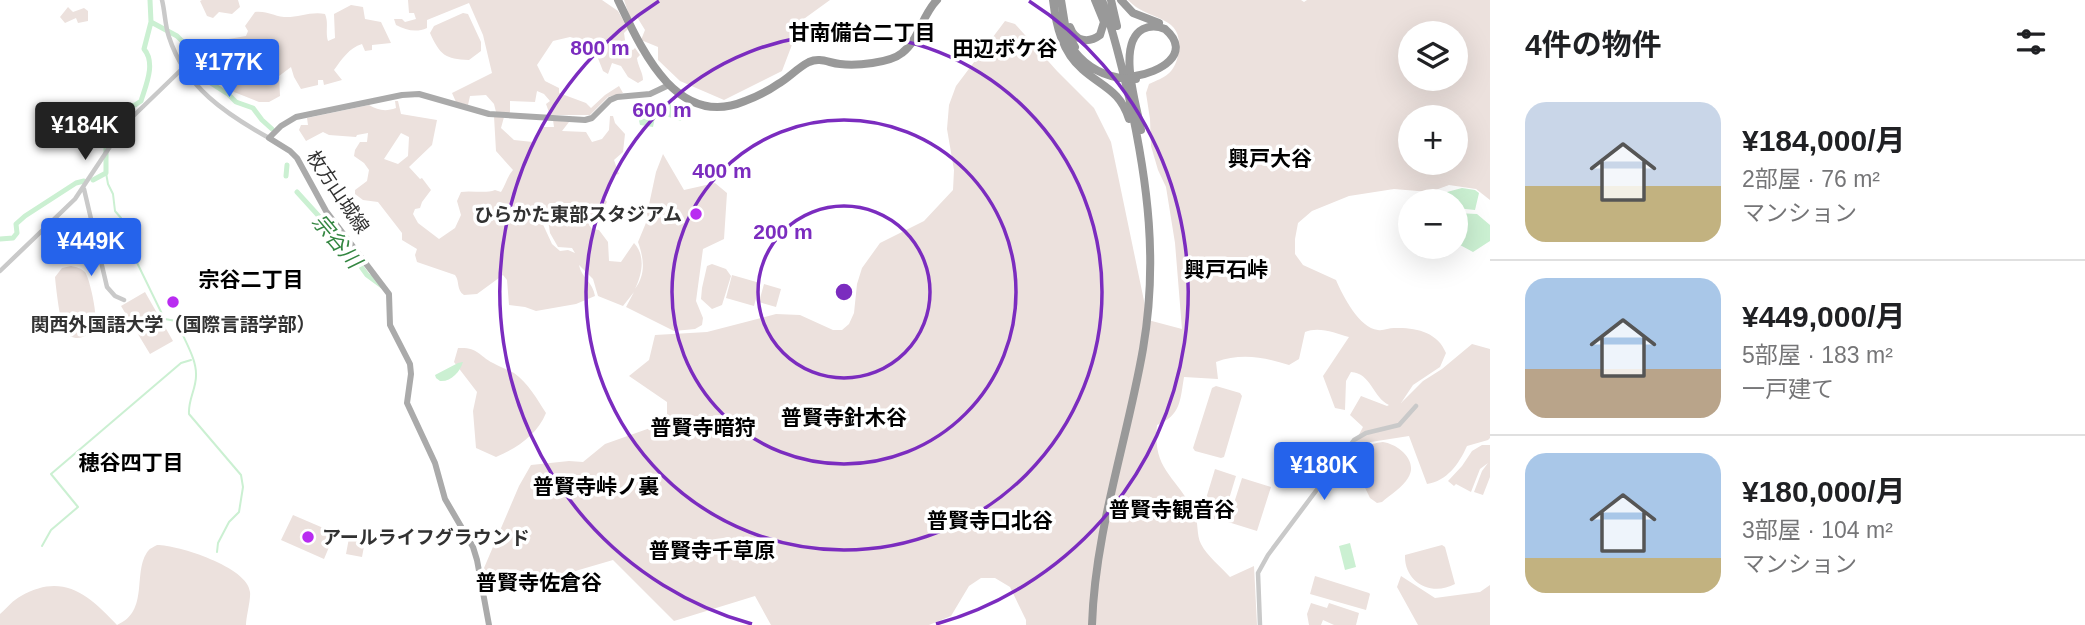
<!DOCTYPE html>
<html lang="ja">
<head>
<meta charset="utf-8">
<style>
  :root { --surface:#fff; --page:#f6f6f6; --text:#202124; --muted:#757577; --line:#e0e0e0; --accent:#2563eb }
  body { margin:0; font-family:Arial,"Noto Sans JP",sans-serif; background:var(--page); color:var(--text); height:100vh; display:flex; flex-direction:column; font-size:26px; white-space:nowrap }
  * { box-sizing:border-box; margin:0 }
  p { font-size:23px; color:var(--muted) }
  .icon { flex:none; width:38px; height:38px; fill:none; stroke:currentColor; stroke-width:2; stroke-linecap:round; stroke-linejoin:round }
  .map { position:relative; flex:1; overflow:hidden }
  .panel { display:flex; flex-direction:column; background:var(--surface); width:595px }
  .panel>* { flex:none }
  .fabs { position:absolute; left:1398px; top:21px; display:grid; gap:14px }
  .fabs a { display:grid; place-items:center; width:70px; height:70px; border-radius:50%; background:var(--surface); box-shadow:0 7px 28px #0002; font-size:35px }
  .price { position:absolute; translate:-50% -60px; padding:0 16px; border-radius:7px; background:var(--accent); color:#fff; font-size:23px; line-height:46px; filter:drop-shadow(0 2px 4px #0008) }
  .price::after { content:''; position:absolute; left:50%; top:42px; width:21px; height:16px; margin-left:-10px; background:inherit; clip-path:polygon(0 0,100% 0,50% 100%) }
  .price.selected { background:#222; color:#fff }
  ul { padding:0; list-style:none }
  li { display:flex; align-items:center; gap:21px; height:175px; padding:0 35px }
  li+li { border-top:2px solid var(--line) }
  li span { display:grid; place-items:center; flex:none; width:196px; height:140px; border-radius:21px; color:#555 }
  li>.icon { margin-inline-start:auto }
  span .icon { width:84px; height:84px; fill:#fffc; stroke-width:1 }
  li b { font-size:30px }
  h2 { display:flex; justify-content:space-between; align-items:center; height:84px; padding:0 35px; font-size:30px }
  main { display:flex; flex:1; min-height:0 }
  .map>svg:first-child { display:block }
</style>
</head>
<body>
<main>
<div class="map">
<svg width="1490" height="625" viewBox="0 0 1490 625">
  <rect width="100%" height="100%" fill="#fff"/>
  <path fill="#ece1dd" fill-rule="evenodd" d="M202,0H238L240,7L232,14L219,12L213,18L207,16L200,1Z
    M408,0H602L618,11L628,29L624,33L626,47L633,50L635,48L640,55L637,58C638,67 643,72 643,80L638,83L628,77L621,66L612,63L608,74L603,71L592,43L570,37L553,41L537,65L545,81L559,88V93L586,103L591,108L605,95L619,86L623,93L608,97L590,115H550L546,104L550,101L544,94L537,91L535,102L510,101V113L496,112L494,104L486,95L470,96L468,105L456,102L452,93L492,73L483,35L469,3L427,20V28C416,33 406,30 396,25L394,19H402L405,22L416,19L414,13H409Z
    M624,0H830L801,21L782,71L724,100L680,81L658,60V47L641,40L645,30L637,17L630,18Z
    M1128,0H1301L1304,2L1307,0H1490V200L1476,189L1449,185L1430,192L1394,189L1349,196L1312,211L1298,223L1295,239V254L1303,265L1336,280C1343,296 1359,328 1378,330C1383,331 1389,328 1394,328C1415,327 1438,332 1446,353L1440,367L1413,385L1401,403L1423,381L1442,369L1472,344L1490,349V438L1488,440L1467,446C1459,464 1447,481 1427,484L1409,436L1358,444L1342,467L1363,427L1350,415L1361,396L1387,406L1389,405C1373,398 1371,373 1351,372L1346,381L1345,410L1335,408L1323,376L1349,337C1335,333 1319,326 1305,332L1299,359L1289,365C1265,357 1240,353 1216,362L1218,379L1184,377C1180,401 1181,415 1157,425C1152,471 1177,476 1194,512C1199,522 1196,535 1201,544C1207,556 1221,567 1230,577L1254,566L1257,625H1026V620L1010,587L995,578H981L969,586L951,616L929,625H771L755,596L674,621L613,560L524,586L490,585L484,568L519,486L531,465L569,461L583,462L605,444L667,422V402L629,376L649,360L655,335L707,332L776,314L800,315L833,330H842L849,324L854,313L857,284L862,268L880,243L924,221L953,190L954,170L947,129L949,105L956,86L1005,21L1015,24L1057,71L1094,108L1111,142L1148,320L1182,329L1175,243L1166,187L1158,170L1151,146L1150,119L1146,93L1149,84C1165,77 1174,74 1178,55C1186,13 1149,23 1128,0ZM1410,33H1456V79H1410ZM1410,117H1456V163H1410Z
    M351,5L363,7L365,19L381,22L391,43L372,45V50L365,51L362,44C349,48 342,59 334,70L342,80L324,85L323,80H318V85L301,89L294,77L291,67L279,76L280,96L269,102H259L229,90L223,76L211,64L213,53L211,42L246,36L248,31L245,26L255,12C269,11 272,16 284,17C297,18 311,11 325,14C329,23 325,32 328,41L335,38L334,14Z
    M68,7L73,12L84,8L88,11V21L78,23L76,18L65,23L60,17Z
    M463,13L468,14L481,42V51L469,60C445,59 440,55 430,33L434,26Z
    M395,101H398L401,114L437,120L432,145L409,167L420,179L422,178L431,190L422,202L420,208L415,209L413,214L418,223L439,239L455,228L461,215L457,201L461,192C472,190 485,194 495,190L501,192C506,184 507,177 513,170L496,151L494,116L504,117L501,128L514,140L533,142L543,127H554L553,120L569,122L562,131L586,132L592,142L602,139L609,130L610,116H613L615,123L625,134L623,152L614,160L619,174L615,175L605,199L607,202L601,212L595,210L589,225L592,229L599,230L608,242L609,261L621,262L634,243C646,256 642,274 635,289C646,274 644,259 638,242L648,218L647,214L656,172L663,154L684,190L715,183L727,193L724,239L703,249L696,301L703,318L702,325L695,329L674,331L626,307L634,292L623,306L598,296L593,279L579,265C581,277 593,282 595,296L576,304L536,311L525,307L509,305L507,280L503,275L477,294L464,295C456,290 460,281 455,275L417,262L415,255L417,249L402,240V233L378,202L363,200L355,194V190L367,181L369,170L364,163L354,156L355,150L360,142H367L368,133L357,135L356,137L329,135L323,132L306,141L299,130L301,125H308L307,118L369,105C378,110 385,112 396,108ZM401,133L409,137L408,156L398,164L384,159ZM547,214L550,233L558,247L572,248L575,253L568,250L560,251L552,244L540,218Z
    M110,221L118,249L103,253L95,225Z
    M712,264L726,269L731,276L722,305L712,309L701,299L702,288L707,266Z
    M71,266C76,267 81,268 85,272C90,279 98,317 95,325C91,337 73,344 65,331C60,324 56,288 55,277L62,268Z
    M732,275L760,283L754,306L726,298Z
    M764,284L781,289L776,307L759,302Z
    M145,292L173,341L150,354L121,306Z
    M458,348C478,347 478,355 493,363C500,367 507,369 514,373C528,383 537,399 546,413C537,435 517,448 496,457L476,448L473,411L477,392L454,362Z
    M1216,386L1240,393L1242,396L1224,457L1221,458L1195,451L1193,448L1212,388Z
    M1383,442C1398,444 1419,461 1408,478C1403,487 1390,495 1382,502L1377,503L1370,498L1354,465C1357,450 1368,443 1383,442Z
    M1482,445H1490V477L1483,495L1474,492L1482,471L1488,463L1480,469L1471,492L1456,484L1454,486L1448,481L1462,466L1472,451Z
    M1215,469L1236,476L1222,522L1201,515Z
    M1242,478L1271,487L1257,531L1228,522Z
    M293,515L335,533L324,559L281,540Z
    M349,538L365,541L362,557L346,554Z
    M157,545C178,545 248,567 250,592C251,599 246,617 246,625H0V614C7,608 13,600 21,596C63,572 89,595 117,625C150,611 132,572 148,551C150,548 154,547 157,545Z
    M1442,545L1445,547L1455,584C1431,597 1404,582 1405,555Z
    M1315,576L1369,593L1370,594L1366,610L1310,594Z
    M1401,576L1435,598L1480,592L1490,585V625H1418L1397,587Z
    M1311,603L1327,608L1329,603L1359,613L1356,625H1334L1323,620L1321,625H1309L1307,614Z"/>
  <path fill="#cbf0d2" d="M674,102L683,111L681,121L666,116L670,104L672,106Z
    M658,103L653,127L640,125L637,111L640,104Z
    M1462,188L1475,190L1479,193L1475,210L1456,208V201H1426L1447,192Z
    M1456,213L1477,214L1490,225V241L1473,252L1460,245H1456Z
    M463,362C460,372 451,382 440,381L436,378L435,375L458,363Z
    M1350,543L1356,567L1345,570L1339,546Z"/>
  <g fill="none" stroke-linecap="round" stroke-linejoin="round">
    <path stroke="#cbf0d2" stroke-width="2" d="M106,173L108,184L113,194L115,211L121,218L126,240L163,316L165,319L176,321L178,323C183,339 197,358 196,376C196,389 188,400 189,414L241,475L243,487L239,512L229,522L218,543L217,552
      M42,546L51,530L78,507L51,474L181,363L191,360"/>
    <path stroke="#cbf0d2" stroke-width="5" d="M151,22L177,36L191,50L196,58L202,75L206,80L228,94L236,102L253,108L262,120L272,129
      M286,176L287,165
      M93,180L106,173V143L99,117L101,112L135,105L141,101C146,85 156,63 144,49L151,22L150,0
      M297,192L346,246L367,275L382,286
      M0,239L13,238L17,233L16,224L25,216L76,183L84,181"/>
    <path stroke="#c9c9c9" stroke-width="4.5" d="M162,0C165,12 165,26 169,37C185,87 226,114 269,138
      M84,189L107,287L115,296L124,300
      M0,271L75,199L125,124L183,68
      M1260,625L1258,573L1268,555L1354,440L1366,433L1399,425L1416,406"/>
    <path stroke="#aaa" stroke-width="6" d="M489,625L477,560L473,547L445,499L435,463L407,403L411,374L410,364L390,325L389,294L326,211L297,158L290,151L269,138L281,126L296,117L402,95L419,94L489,114L585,120L592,118L610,100L617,97L650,94L669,85"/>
    <path stroke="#999" stroke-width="8" d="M618,0C641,48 676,130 745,101C756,97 768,91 778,84C789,78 797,68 809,62C820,57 829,63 840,64C856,66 890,63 902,53C919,40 922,15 937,0
      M1053,0C1056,25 1062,52 1082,69C1102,87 1120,90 1129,119
      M1061,0L1066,31L1075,47
      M1111,0L1117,26
      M1121,0L1133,13L1159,23
      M1070,27C1075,41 1088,44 1100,35L1104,22L1095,0
      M1069,44C1082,63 1097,74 1120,78
      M1135,76C1158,73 1194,54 1165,29C1158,26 1151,25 1143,29C1116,43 1137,106 1141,130
      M1092,625C1095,531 1127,441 1143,349C1158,262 1148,183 1129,97C1121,64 1114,32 1102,0"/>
    <path stroke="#999" stroke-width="8" d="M1120,78L1136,79"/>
  </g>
  <g fill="none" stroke="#7b2cbf" stroke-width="3.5">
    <circle cx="844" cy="292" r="86"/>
    <circle cx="844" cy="292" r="172"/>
    <circle cx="844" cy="292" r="258"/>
    <path d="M752 624A345 345 0 0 1 659 1M1029 1A345 345 0 0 1 936 624"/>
  </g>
  <g fill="#b92cf1" stroke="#fff" stroke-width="2.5">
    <circle cx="696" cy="214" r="7"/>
    <circle cx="173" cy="302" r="7"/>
    <circle cx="308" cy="537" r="7"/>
  </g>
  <g text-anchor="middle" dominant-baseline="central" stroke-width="7" stroke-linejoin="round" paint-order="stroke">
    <g font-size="19" fill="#323232" stroke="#fff">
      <text transform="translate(338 192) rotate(56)">枚方山城線</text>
    </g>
    <g font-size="19" font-weight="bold" fill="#323232" stroke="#fff" text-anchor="end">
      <text x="682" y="214">ひらかた東部スタジアム</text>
      <text x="173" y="324" text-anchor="middle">関西外国語大学（国際言語学部）</text>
      <text x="322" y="537" text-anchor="start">アールライフグラウンド</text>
    </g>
    <g font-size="21" font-weight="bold" fill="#000" stroke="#fff">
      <text x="862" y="32">甘南備台二丁目</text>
      <text x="1005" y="48">田辺ボケ谷</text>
      <text x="1270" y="158">興戸大谷</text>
      <text x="1226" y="269">興戸石峠</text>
      <text x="251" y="279">宗谷二丁目</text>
      <text x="844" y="417">普賢寺針木谷</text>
      <text x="703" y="427">普賢寺暗狩</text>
      <text x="131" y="462">穂谷四丁目</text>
      <text x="596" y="486">普賢寺峠ノ裏</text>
      <text x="1172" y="509">普賢寺観音谷</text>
      <text x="990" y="520">普賢寺口北谷</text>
      <text x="712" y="550">普賢寺千草原</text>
      <text x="539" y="582">普賢寺佐倉谷</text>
    </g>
    <g font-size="21" font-style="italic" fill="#338641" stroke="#fff">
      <text transform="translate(337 241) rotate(50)">宗谷川</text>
    </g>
  </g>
  <circle cx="844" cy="292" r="10" fill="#7b2cbf" stroke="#fff" stroke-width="3.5"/>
  <g font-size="21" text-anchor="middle" font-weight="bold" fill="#7b2cbf" stroke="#fff" stroke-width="7" stroke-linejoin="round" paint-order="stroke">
    <text x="600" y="55">800 m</text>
    <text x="662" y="117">600 m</text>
    <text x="722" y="178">400 m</text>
    <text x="783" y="239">200 m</text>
  </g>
</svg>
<div class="fabs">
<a><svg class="icon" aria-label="layers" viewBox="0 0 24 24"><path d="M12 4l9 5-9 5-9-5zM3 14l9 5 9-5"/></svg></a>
<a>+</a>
<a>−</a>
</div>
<b class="price" style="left:229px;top:99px">¥177K</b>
<b class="price selected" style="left:85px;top:162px">¥184K</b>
<b class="price" style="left:91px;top:278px">¥449K</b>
<b class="price" style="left:1324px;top:502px">¥180K</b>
</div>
<section class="panel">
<h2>4件の物件<svg class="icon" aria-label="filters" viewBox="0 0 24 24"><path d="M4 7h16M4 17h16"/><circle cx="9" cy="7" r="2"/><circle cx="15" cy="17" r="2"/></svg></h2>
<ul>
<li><span style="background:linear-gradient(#c9d6e8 60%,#c2b280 0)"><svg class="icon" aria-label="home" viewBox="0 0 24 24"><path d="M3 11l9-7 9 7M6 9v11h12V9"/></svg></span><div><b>¥184,000/月</b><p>2部屋 · 76 m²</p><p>マンション</p></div></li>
<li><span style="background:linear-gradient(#a9c7e8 65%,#b9a48a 0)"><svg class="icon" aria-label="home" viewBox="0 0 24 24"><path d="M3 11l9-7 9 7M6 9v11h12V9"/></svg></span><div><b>¥449,000/月</b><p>5部屋 · 183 m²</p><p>一戸建て</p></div></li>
<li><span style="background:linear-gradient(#a9c7e8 75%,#c2b280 0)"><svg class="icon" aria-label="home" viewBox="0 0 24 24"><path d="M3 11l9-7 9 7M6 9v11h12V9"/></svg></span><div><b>¥180,000/月</b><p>3部屋 · 104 m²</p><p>マンション</p></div></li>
</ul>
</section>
</main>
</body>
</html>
